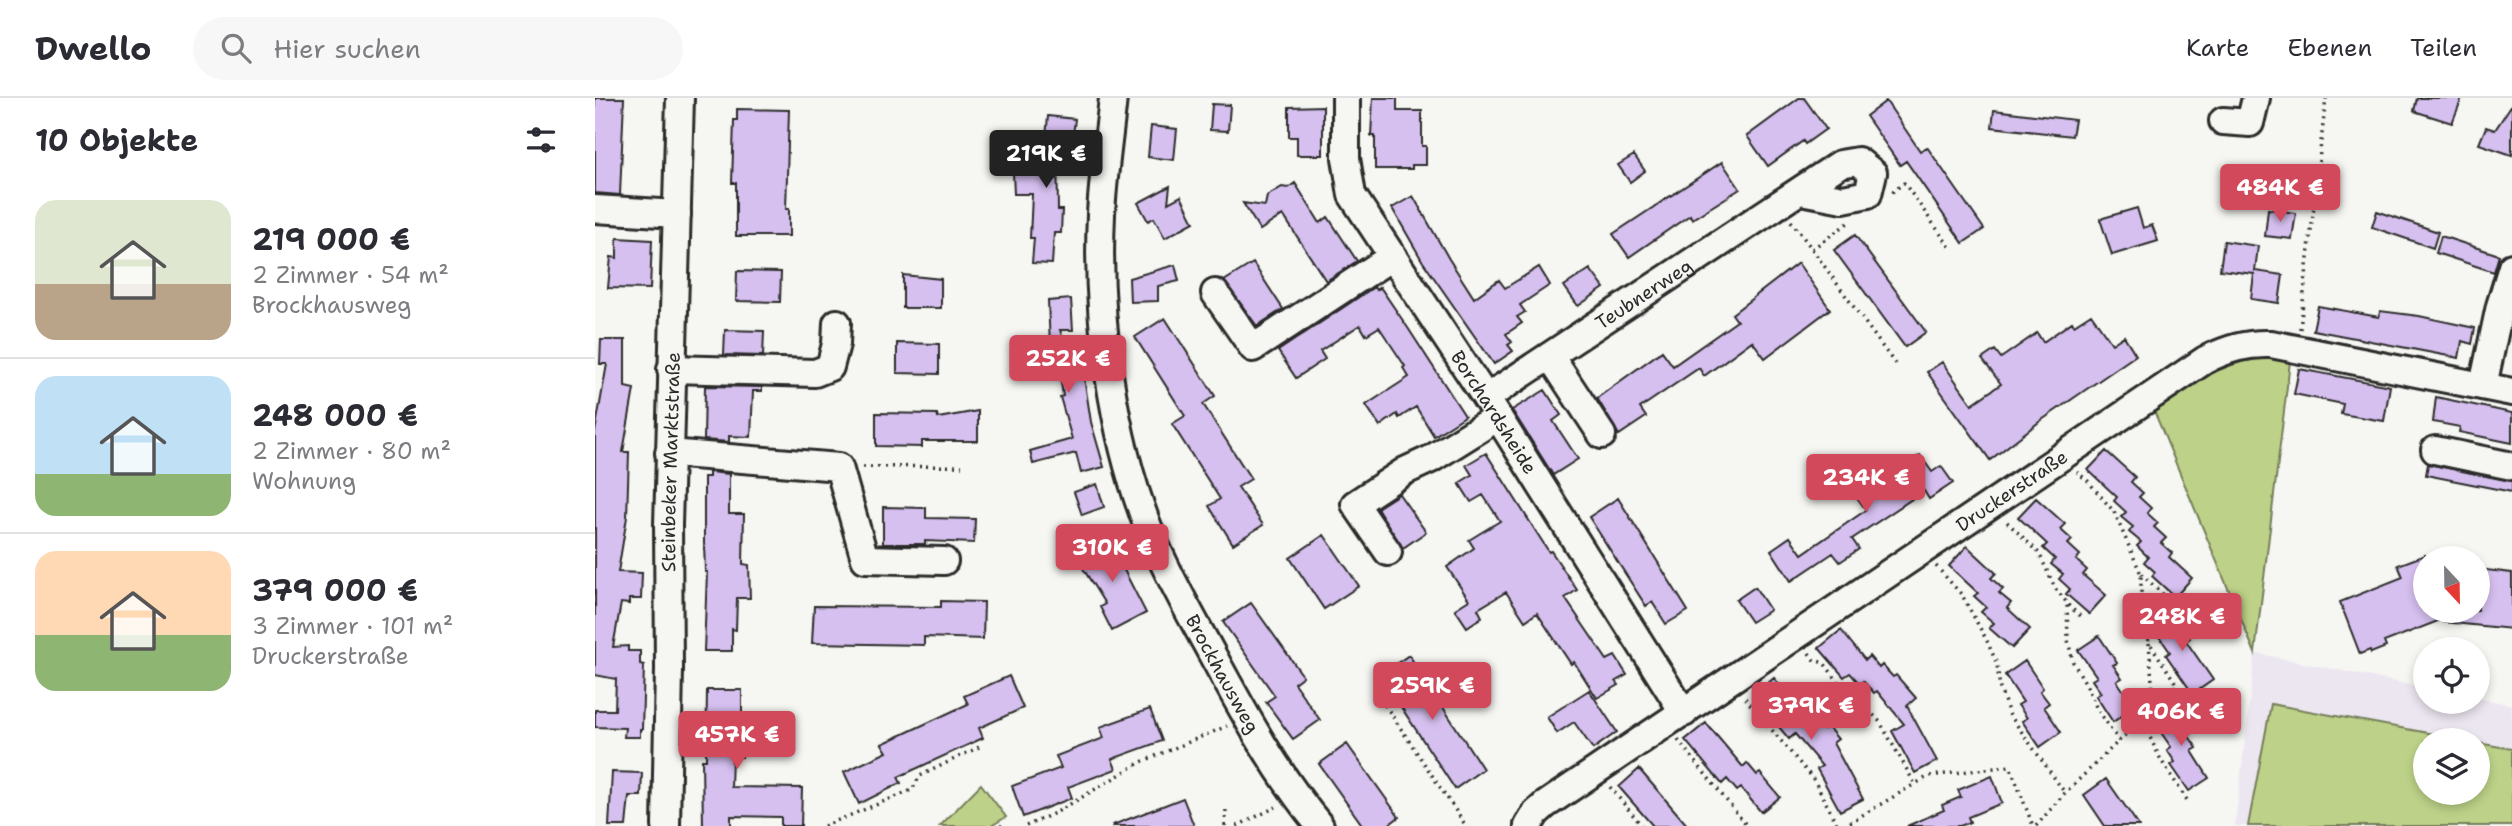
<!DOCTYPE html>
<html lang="de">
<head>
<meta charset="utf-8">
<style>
  :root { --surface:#fff; --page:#f7f7f7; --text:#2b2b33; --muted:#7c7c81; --line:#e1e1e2; --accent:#d1495b }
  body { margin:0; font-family:"Shantell Sans",sans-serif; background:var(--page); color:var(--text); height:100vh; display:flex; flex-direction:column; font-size:26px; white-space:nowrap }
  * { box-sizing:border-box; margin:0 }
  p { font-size:23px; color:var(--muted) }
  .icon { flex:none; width:38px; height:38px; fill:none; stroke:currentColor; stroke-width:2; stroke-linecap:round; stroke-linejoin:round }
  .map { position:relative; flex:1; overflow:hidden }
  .side { display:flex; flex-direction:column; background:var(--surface); width:595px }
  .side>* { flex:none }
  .needle { width:46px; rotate:158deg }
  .tools { position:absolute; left:1818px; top:448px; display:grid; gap:14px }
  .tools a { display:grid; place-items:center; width:77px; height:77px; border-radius:50%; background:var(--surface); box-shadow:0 4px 10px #0003; font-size:35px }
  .price { position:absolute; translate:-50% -60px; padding:0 16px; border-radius:7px; background:var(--accent); color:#fff; font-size:23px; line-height:46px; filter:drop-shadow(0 2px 4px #0008) }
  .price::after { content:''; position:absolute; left:50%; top:42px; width:21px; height:16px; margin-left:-10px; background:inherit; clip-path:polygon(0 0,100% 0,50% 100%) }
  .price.active { background:#222; color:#fff }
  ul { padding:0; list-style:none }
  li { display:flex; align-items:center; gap:21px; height:175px; padding:0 35px }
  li+li { border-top:2px solid var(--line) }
  li span { display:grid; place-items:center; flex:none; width:196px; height:140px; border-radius:21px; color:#555 }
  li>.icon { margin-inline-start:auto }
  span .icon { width:84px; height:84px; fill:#fffc; stroke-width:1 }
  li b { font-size:30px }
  h2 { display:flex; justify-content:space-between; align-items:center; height:84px; padding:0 35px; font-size:30px }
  header { display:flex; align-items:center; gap:42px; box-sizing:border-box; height:98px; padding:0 35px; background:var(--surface); border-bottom:2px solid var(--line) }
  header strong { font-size:33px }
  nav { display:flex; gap:38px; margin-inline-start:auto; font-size:24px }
  .search { width:490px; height:63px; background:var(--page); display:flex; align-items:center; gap:18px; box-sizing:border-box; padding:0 24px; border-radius:38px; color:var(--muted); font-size:26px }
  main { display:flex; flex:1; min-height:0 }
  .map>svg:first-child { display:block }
</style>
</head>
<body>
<header>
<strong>Dwello</strong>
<div class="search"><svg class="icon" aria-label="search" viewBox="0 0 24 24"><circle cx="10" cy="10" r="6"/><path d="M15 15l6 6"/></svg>Hier suchen</div>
<nav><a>Karte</a><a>Ebenen</a><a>Teilen</a></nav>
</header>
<main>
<section class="side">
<h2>10 Objekte<svg class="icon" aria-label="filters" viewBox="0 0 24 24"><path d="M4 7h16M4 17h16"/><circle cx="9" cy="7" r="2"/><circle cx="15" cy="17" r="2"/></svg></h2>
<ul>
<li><span style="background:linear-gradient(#dfe7d0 60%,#b9a48a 0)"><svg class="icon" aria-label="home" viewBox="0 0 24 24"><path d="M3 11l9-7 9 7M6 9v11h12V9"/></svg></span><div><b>219 000 €</b><p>2 Zimmer · 54 m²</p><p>Brockhausweg</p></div></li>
<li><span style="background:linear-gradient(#bfe0f5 70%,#8fb573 0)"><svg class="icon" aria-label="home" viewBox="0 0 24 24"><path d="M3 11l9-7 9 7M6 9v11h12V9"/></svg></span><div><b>248 000 €</b><p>2 Zimmer · 80 m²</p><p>Wohnung</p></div></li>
<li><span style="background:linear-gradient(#ffd9b3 60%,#8fb573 0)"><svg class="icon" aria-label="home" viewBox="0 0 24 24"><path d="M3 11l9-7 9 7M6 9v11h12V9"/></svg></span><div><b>379 000 €</b><p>3 Zimmer · 101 m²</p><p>Druckerstraße</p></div></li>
</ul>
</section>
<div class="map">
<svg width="1917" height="728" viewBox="0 0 1917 728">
  <rect width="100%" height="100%" fill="#f6f6f2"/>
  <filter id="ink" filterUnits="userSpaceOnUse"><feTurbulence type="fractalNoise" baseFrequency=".0143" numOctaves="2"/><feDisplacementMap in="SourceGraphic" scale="14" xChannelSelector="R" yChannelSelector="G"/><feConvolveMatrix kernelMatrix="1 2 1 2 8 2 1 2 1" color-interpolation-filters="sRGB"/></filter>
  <g filter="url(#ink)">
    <path fill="#ece6f1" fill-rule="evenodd" d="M1660,555L1830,590V604H1883V600L1917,607V728H1640ZM1830,642H1883V695H1830Z"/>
    <path fill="#bdd288" stroke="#747e5a" stroke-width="2" d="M1677,260L1695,263L1660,555L1559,313C1601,285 1624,262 1677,260Z
      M1676,606L1871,642H1830V695H1883V645L1917,651V728H1653Z
      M386,686L411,719L396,728H345Z"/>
    <path fill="#d6c0f0" stroke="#2b2b2b" stroke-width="2" d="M0,0H29L25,97L0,95Z
      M778,0H802V13H827V48H831V67H817V71H780V38H776Z
      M1204,0H1209L1231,31L1210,46L1208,43L1173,68L1152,38Z
      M1822,0H1867L1857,25L1819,13Z
      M1291,3L1325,53L1332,49L1389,131L1368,145L1311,63L1305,67L1271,18Z
      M617,6L635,7L633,33L615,32Z
      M1917,6V57L1884,46L1891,29L1900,32Z
      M728,8V57H702V39H694V9Z
      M142,11L194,12L191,111H194V138H141V85H137L139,22H142Z
      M1399,12L1480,22L1477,38L1397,29Z
      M453,18L480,21L477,45H471L470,49H462L463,112H467L466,135H459L457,166L437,165L439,140H435L437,96H419L418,75L429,74V70H448Z
      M556,28L582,31L579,62L553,59Z
      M1039,57L1050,73L1035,84L1023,67Z
      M1127,64L1145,91L1097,121L1095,117L1034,159L1018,136Z
      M700,85L725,125L733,119L762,163L731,183L688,117L665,132L648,105L670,108L672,98L687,89L693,90Z
      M575,88L573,105L586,98L599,124L570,140L559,120L553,123L543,105Z
      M818,98L854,161L879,200L904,182L910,190L944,169L955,187L925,207L930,214L922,219L927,225L911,236L917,244L913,247L918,253L899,266L828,164L797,110Z
      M1542,110L1548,130L1557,127L1563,143L1517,157L1505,121Z
      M1673,111L1701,115L1697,141L1670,138Z
      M1782,113L1843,134L1838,150L1777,129Z
      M1260,137L1331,234L1310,249L1239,152Z
      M1846,138L1904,157L1899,174L1841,155Z
      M22,140L57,142L55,191L13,190L16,159L22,160Z
      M1629,143L1663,148L1660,173L1688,177L1684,205L1656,201L1659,176L1625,172Z
      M658,165L688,211L662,228L629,183Z
      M1203,165L1235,211L1170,260L1157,243L1109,278L1104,270L1045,310L1051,319L1024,337L1002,300L1067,253L1078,268L1142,223L1137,216Z
      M580,167L584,183L563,188V203L535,204L534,180Z
      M995,171L1009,190L983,208L969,188Z
      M142,173L186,174L185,204L141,203Z
      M308,177L346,181V210H308Z
      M779,189L781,192L785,189L813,230L870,318L839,338L821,309L804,320L802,316L785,328L771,307L814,279L808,270L810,268L784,229L771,237L765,227L725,253L730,261L701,280L683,253Z
      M476,201L478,232H465L482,280L489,279L496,324L509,369L486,375L481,355L438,366L435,353L477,341L465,299L468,298L463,264L444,271L437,253L455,247L453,203Z
      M1723,208L1784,219L1785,213L1824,218L1880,230L1877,246L1867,243L1864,260L1718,232Z
      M1496,216L1517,246L1529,238L1541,257L1444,324L1395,362L1332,274L1347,264L1377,306L1406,286L1387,261L1400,252L1406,260L1442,235L1448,244L1477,224L1479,227Z
      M570,220L620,298L608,306L656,381L643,389L668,427L638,446L614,408L625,401L577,326L590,318L540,239Z
      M130,232L169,233L168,258L129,257Z
      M6,242H30V289L39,291L28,354H34L32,419L23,474L47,475L46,501H34V506L26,505L18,549L33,548V553H45V566L49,567L47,631H45V639H29L30,630L0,629V612H20L21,581L0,577V334L12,266H5Z
      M302,245L344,246V276L302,275Z
      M1704,271L1795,288L1789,323L1746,316L1748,306L1699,296Z
      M110,288L167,289V293H158L156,339L134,338V344L109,342Z
      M950,292L966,317L958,323L983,361L958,377L917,312Z
      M1841,299L1917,315V345L1864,334L1865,329L1838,324Z
      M383,313V343H327V349L281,348V315L342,316L343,320Z
      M1511,353L1540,379L1536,384L1548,395L1544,399L1556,410L1552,415L1563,425L1559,429L1571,440L1566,445L1577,455L1574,459L1597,480L1580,499L1557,478L1560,474L1549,464L1553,459L1542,448L1546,444L1534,434L1538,429L1526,419L1531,414L1519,403L1522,399L1493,372Z
      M891,355L954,454L956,453L982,492L970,500L1012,562L1020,558L1032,577L1021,583L1024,587L1002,600L979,564L976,566L942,515L930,523L911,494L883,511L887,519L872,529L860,511L874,502L852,469L879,450L874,442L905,423L888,397L876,404L864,385L877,377L871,367Z
      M1325,357L1337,374L1346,368L1358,385L1334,401L1329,393L1257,441L1264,451L1245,464L1238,455L1196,483L1176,452L1195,439L1207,456L1271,412L1259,395L1294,372L1296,376Z
      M1833,366L1917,383V394L1831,377Z
      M114,374L134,376V416H149L148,466L154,467L155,500H142L141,532L137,531V553H109L112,474H110L109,445V379H114Z
      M502,386L509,409L487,417L479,394Z
      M804,396L831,434L808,450L782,410Z
      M1023,400L1093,513L1071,526L1057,504L1051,508L994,419Z
      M1441,400L1470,426L1465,431L1477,442L1473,446L1485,457L1481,462L1492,472L1488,477L1511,497L1494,516L1471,496L1475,491L1464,481L1468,476L1456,466L1460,461L1448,450L1452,446L1423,419Z
      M288,409L331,410V420L380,421L379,445L330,443V446H288Z
      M729,437L764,488L729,511L695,460Z
      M514,440L532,470L529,472L551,515L517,533L505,509L510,506L481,459Z
      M1372,448L1401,475L1396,480L1408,491L1404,495L1416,505L1412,510L1435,531L1417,550L1394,530L1399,525L1386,514L1391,509L1379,498L1383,495L1354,468Z
      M1830,457V513H1883V471L1917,475V531L1848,524V521L1789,544L1791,549L1776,555L1775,552L1765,556L1745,504L1808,479L1803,467Z
      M1160,489L1175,512L1156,524L1141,502Z
      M346,503L389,504L388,541L329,539V547L217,545L219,508L346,509Z
      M656,505L708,578L699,585L725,622L698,641L671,604L680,598L628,524Z
      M1578,514L1595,540L1591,543L1618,582L1598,596L1571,557L1575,554L1557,528Z
      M1246,532L1270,562L1274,558L1284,570L1287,567L1298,579L1301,577L1321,600L1312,608L1342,663L1320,675L1297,633L1309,626L1282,593L1279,595L1268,583L1265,586L1255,575L1249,579L1224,550Z
      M1504,538L1522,565L1518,567L1527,580L1522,583L1539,609L1518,624L1501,598L1506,595L1497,582L1502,579L1483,552Z
      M814,557L888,671L860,691L785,577Z
      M1430,563L1448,590L1445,593L1454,605L1449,609L1466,634L1445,649L1427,623L1432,620L1423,607L1428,604L1410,577Z
      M414,578L428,610L384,630L388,640L303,679L306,685L264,706L249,674L292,654L287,646L373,606L369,598Z
      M1179,580L1215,623L1219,620L1229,631L1232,628L1243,641L1238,645L1268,701L1245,713L1222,671L1227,668L1200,636L1194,641L1158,598Z
      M112,592H147V659H137L136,689L207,690L206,728H186V719L136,718V728H108L107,662H111Z
      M994,592L1022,634L998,651L979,624L962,635L952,619Z
      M1580,608L1597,635L1593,637L1602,650L1597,653L1614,680L1594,693L1576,667L1580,664L1572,652L1576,649L1558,623Z
      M555,611L567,643L517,661L521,671L473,689L477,700L428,719L417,688L466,670L461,658L509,640L505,629Z
      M1111,625L1148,669L1152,665L1162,677L1165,675L1185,699L1166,714L1146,690L1142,693L1132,681L1127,686L1090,642Z
      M752,646L804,719L792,728H768L724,666Z
      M1044,671L1069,700L1093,728H1058L1024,689Z
      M17,674L47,675L46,698H34L31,728H14Z
      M1397,678L1407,705L1373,719L1375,724L1365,728H1312L1349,712L1347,707L1366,699L1363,692Z
      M1511,681L1544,728H1510L1489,697Z
      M588,700L599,728H518V727Z"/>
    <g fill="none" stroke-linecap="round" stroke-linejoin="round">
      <defs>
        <g id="minor">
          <path id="s1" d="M518,0C514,39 508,78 506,116C501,222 517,341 557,439C574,480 597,519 618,558C650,617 682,676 725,728"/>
          <path id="s2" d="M751,0V60L757,97L891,300L1089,615"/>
          <path d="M1628,23L1655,25L1661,0"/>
          <path d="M0,111L82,116"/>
          <path d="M620,195L658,250L798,158"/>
          <path d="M955,258L1007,337"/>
          <path d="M76,271L220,275L235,269L241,246L242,225"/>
          <path d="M1888,288L1905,208L1917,169"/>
          <path id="s3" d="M891,300L1245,66L1263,63L1278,75L1273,96L1248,101L1206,93"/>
          <path d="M1840,352L1917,368"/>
          <path d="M74,355L244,369L270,461L349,463"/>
          <path d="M793,454L760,406L810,373L836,361L903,319"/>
          <path id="s4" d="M71,728L74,571L73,427L85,0"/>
          <path id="s5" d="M933,728L941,715L950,707L1610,262C1632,251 1651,245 1676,246L1917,294"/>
        </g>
      </defs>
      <use href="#minor" stroke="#2b2b2b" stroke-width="32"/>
      <path stroke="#2b2b2b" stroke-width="3.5" stroke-dasharray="2 5" stroke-linecap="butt" d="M1297,94L1309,85L1357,152
        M1196,123L1217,151L1253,125
        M1217,151L1300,266
        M1705,231L1731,0
        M268,369L367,368
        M1412,424L1444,455L1460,490L1472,505L1473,542L1478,564L1491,586L1501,609L1524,643
        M1341,468L1367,497L1392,543L1402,566L1405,591L1414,616L1470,695
        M1546,476L1575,503
        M1473,507L1487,520
        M1554,545L1559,609
        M1214,555L1219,562L1229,565L1245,586L1268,606L1285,624L1320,686L1334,678L1415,668L1438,728
        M1150,600L1219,682L1243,728
        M790,607L871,728
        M1546,621L1566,662L1592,702
        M1083,642L1152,728
        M1015,689L1047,728
        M229,728L317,692L325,678L388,647
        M405,728H407
        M431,728L462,714L546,664L632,628
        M630,728L631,712
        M642,728L681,709
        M1249,728L1320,686
        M1441,728L1470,695L1582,587L1554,544L1546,511V476L1519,414L1493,383L1482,374"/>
      <use href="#minor" stroke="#f6f6f2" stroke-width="26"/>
    </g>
  </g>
  <g text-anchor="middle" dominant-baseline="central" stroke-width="5" stroke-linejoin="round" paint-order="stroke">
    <g font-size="19" fill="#2b2b2b" stroke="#f6f6f2">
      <text stroke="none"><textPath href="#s3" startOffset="189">Teubnerweg</textPath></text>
      <text stroke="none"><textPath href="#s2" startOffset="357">Borchardsheide</textPath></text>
      <text stroke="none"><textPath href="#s4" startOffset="364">Steinbeker Marktstraße</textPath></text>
      <text stroke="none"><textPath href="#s5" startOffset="590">Druckerstraße</textPath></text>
      <text stroke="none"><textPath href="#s1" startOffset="600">Brockhausweg</textPath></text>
    </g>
  </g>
</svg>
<div class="tools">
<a><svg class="needle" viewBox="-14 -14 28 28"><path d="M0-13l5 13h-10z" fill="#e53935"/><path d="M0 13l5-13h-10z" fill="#7c7c81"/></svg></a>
<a><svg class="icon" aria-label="locate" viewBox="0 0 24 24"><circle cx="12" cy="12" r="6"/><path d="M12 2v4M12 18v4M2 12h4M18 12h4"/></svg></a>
<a><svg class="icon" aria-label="layers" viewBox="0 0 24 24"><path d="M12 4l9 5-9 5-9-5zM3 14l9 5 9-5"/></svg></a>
</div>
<b class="price active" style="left:451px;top:92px">219K €</b>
<b class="price" style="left:1685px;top:126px">484K €</b>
<b class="price" style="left:473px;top:297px">252K €</b>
<b class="price" style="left:1271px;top:416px">234K €</b>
<b class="price" style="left:517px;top:486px">310K €</b>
<b class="price" style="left:1587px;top:555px">248K €</b>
<b class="price" style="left:837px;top:624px">259K €</b>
<b class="price" style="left:1216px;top:644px">379K €</b>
<b class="price" style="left:1586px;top:650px">406K €</b>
<b class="price" style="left:142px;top:673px">457K €</b>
</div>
</main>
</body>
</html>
